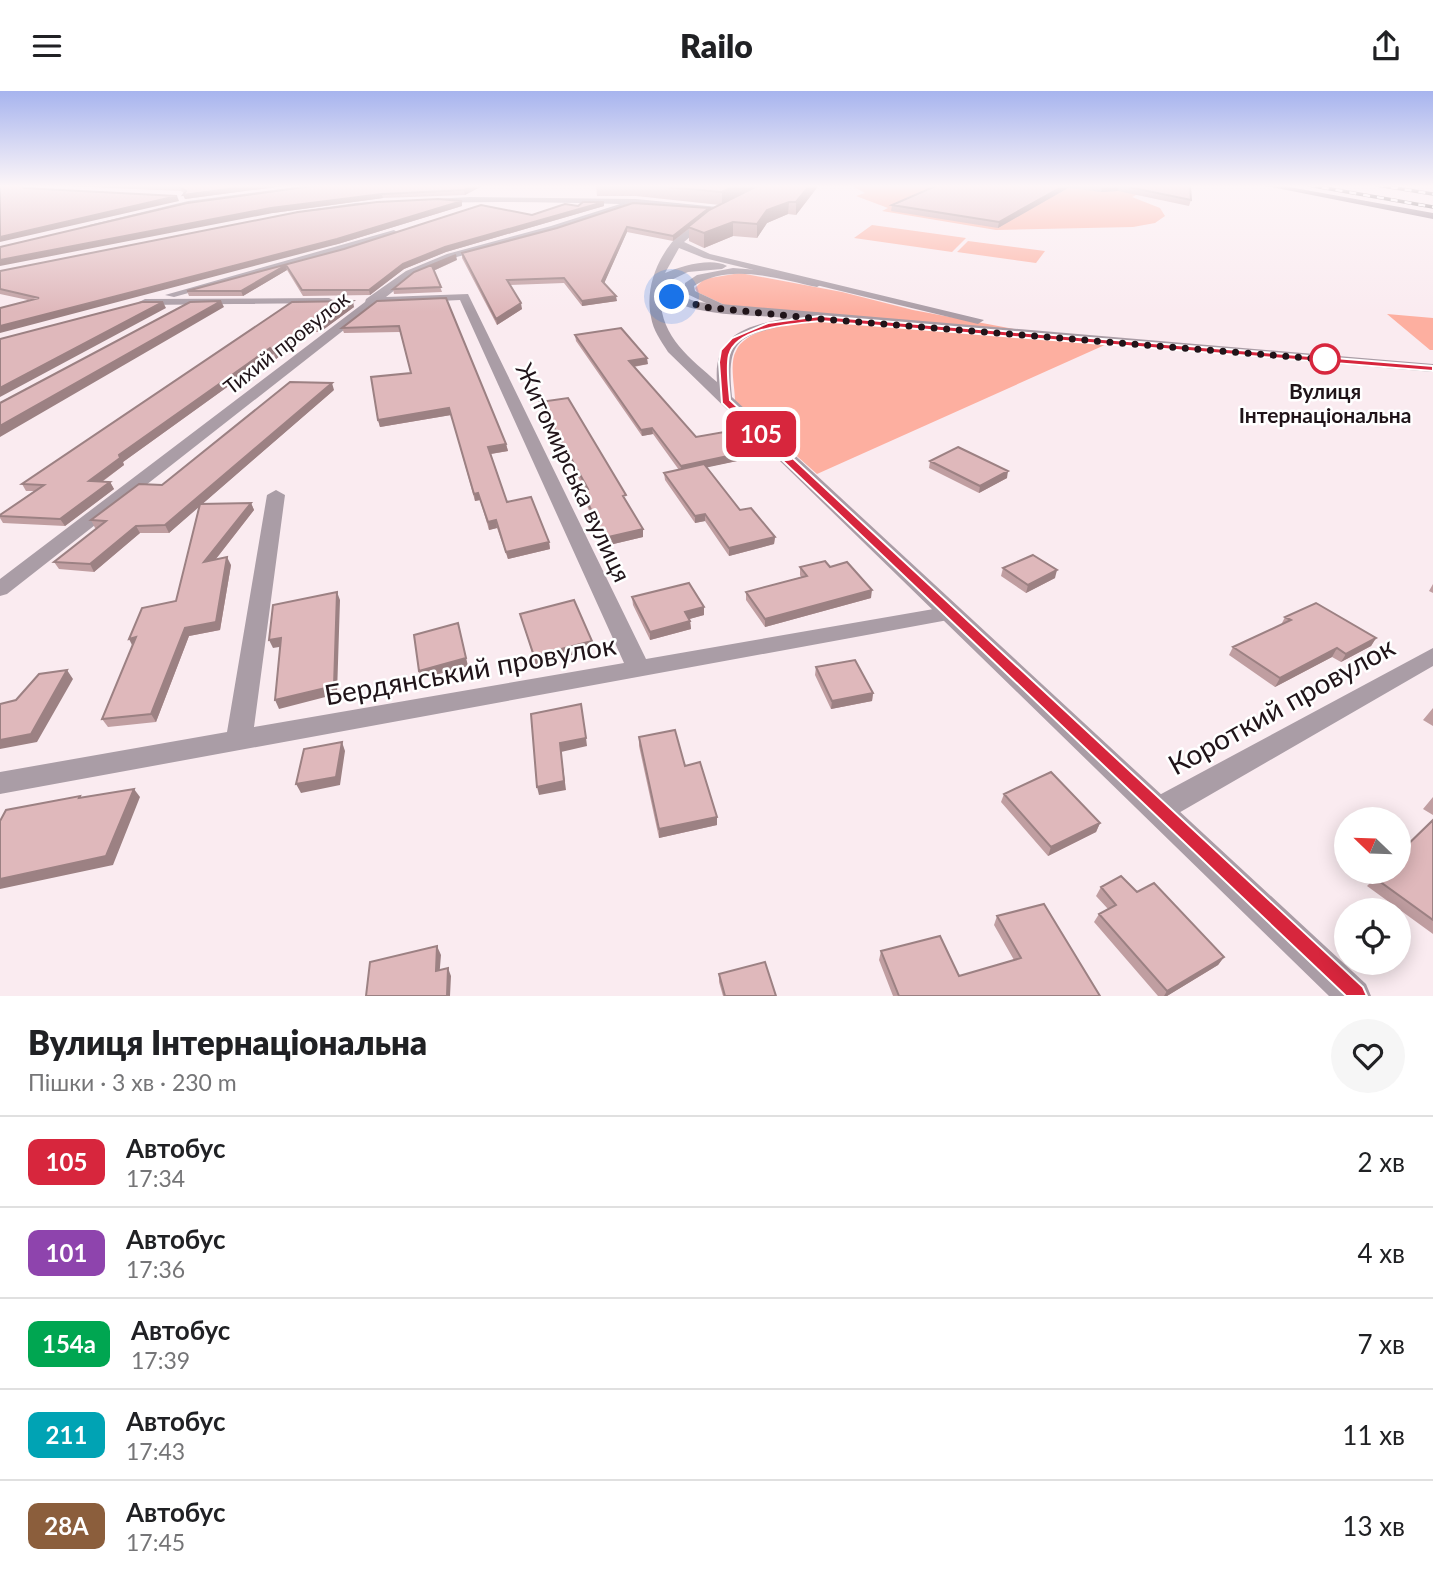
<!DOCTYPE html>
<html lang="uk">
<meta charset="utf-8">
<style>
:root{--surface:#fff;--page:#f6f6f6;--text:#202124;--muted:#757577;--line:#e0e0e0}
body{margin:0;font-family:Lato,sans-serif;background:var(--page);color:var(--text);height:100vh;display:flex;flex-direction:column;font-size:26px;white-space:nowrap}
*{box-sizing:border-box;margin:0}
p{font-size:23px;color:var(--muted)}
.icon{flex:none;width:38px;height:38px;fill:none;stroke:currentColor;stroke-width:2;stroke-linecap:round;stroke-linejoin:round}
.map{position:relative;height:905px;overflow:hidden}
.details{display:flex;flex-direction:column;background:var(--surface);flex:1}
.details>*{flex:none}
.badge{padding:0 14px;border-radius:10px;font-size:24px;line-height:46px}
.needle{width:46px;rotate:293deg}
.fabs{position:absolute;left:1334px;top:716px;display:grid;gap:14px}
.fabs a{display:grid;place-items:center;width:77px;height:77px;border-radius:50%;background:var(--surface);box-shadow:0 4px 18px #0003;font-size:35px}
.you{position:absolute;width:35px;height:35px;margin:-18px;border:5px solid #fff;border-radius:50%;background:#1a73e8;box-shadow:0 0 0 10px #1a73e833}
.map>.badge{position:absolute;translate:-50% -50%;box-shadow:0 0 0 4px #fff}
.round{display:grid;place-items:center;flex:none;width:74px;height:74px;border-radius:37px;background:var(--page)}
.head{display:flex;align-items:center;justify-content:space-between;height:119px;padding:0 28px}
h1{font-size:33px;font-weight:800;line-height:52px}
ul{padding:0;list-style:none}
li{display:flex;align-items:center;gap:21px;height:91px;padding:0 28px;border-top:2px solid var(--line)}
li div{flex:1}
li b{display:block;font-size:26px}
li em{font-style:normal}
li .badge{min-width:77px;font-weight:700;text-align:center}
header{display:flex;justify-content:space-between;align-items:center;height:91px;padding:0 28px;background:var(--surface);font-size:32px;font-weight:800}
.map>svg:first-child{display:block}
</style>
<header><svg class="icon" aria-label="menu" viewBox="0 0 24 24"><path d="M4 6h16M4 12h16M4 18h16"/></svg>Railo<svg class="icon" aria-label="share" viewBox="0 0 24 24"><path d="M12 15V3M7 8l5-5 5 5M5 13v7h14v-7"/></svg></header>
<div class="map">
<svg width="1433" height="905" viewBox="0 0 1433 905">
<rect width="100%" height="100%" fill="#faebf0"/>
<!-- green -->
<path fill="#fdafa0" d="M851,94H1097L1138,103L1132,106L1160,117L1165,125L1155,132L1133,136L996,139L882,120L888,117L856,105L865,102Z
M872,134L966,147L952,161L854,147Z
M968,150L1045,160L1036,172L957,161Z
M740,182L842,201L913,219L1020,239L729,216L697,201L695,197L704,188Z
M1387,223L1433,227V259H1430Z
M822,230L1107,253L817,383L735,310C735,296 729,272 736,260C747,235 799,232 822,230Z"/>
<g fill="none" stroke-linecap="round" stroke-linejoin="round">
<!-- minor -->
<path fill="#aa9da6" fill-rule="evenodd" d="M312,94H334L188,114L93,137L89,134L188,110Z
M470,106L636,108L728,117L724,119L634,113L557,139L453,167L414,184L386,206L468,203L646,568L951,515L959,517L962,522L959,527L0,703V681L227,641L267,404L276,399L285,404L254,636L624,572L460,209L377,213L7,503L0,505V488L365,211L366,208L406,180L447,163L551,135L620,113C513,110 405,108 299,123L295,121L356,112Z
M394,139L398,142L397,144L174,206L165,204Z
M733,177L769,180L822,193L817,196C779,188 729,171 694,195L695,200L729,216L731,218L725,221L685,202V192L697,184Z
M329,207L335,210L333,212L145,214L139,211L145,208Z
M1433,557V575L1170,727L1160,730L1150,727L1146,718L1150,709Z"/>
<!-- tertiary -->
<path fill="#aa9da6" fill-rule="evenodd" d="M709,122L712,127L684,151L710,163L984,229L978,233L704,167L679,157L665,182C681,175 712,166 727,175L722,178L688,181L663,193L675,203L697,211L1433,273V281L790,227L794,230L792,233C738,245 726,247 732,306L1366,893L1371,905H1329L668,261C661,250 653,239 651,226C642,185 672,138 709,122ZM661,203C694,227 748,223 787,227C747,235 713,243 717,291C690,267 658,244 661,203Z"/>
<!-- secondary -->
<path fill="#877582" fill-rule="evenodd" d="M1261,94H1278L1433,122V128Z"/>
<defs>
<path id="rail" d="M1308,94L1433,116
M1377,94L1433,103"/>
</defs>
<!-- rail casing -->
<use href="#rail" stroke="#45393e" stroke-width="3.5"/>
<!-- rail -->
<use href="#rail" stroke="#fff" stroke-width="2.5" stroke-dasharray="7" stroke-linecap="butt"/>
</g>
<!-- wall -->
<path fill="#c09ea1" d="M42,94H291L185,108L184,102L181,100Z
M484,94L465,104L383,107L273,122L187,112Z
M596,94H819L796,124L788,123L767,132L757,147L733,145L704,157L689,150V138L673,150L627,141L604,192L617,210L582,215L564,192L510,194L522,218L497,234L462,167V162L709,117L710,119L720,114L636,105H597Z
M938,94H1190L1191,109L1189,115L1118,100L1101,101L1068,97L998,137L891,120L892,114Z
M604,111V115L446,161L404,178L370,204L303,205L287,179L243,205H189L187,200L344,158L578,115Z
M462,115L338,153L28,209L0,203V180Z
M457,169L434,179L442,201L394,203L393,198Z
M377,210L506,353L508,360L491,363L507,411L549,451L550,458L508,468L497,437L489,439L480,409L475,410L451,324L380,336L378,329L411,282L400,241L344,242L342,237Z
M292,211L354,216L320,241H311L276,268L273,263L123,371L124,374L102,391H110L114,398L65,435L3,432L0,427V424L34,400H26L22,393Z
M575,244L648,273L634,276L696,346L742,369L706,376L740,419L775,446L774,453L729,465L705,430L695,432L665,389L664,382L679,379L653,343L642,345L576,250Z
M334,299L202,413L251,412L254,419L216,468L231,474L220,539L189,545L156,631L108,636L102,628L176,510L199,415L169,442H140L94,481L59,478L54,471L97,437H95L91,429L162,394Z
M540,311L627,411L643,438V446L605,455L583,406L582,399H585L541,318Z
M930,370L1007,387L979,402L929,377Z
M800,476H830L871,507L765,536L746,509V501L801,486L800,484Z
M1003,477L1055,487L1026,502L1001,485Z
M1433,493V502L1429,500Z
M632,506L704,524L689,528L690,530L691,538L650,549L633,514Z
M520,523L593,558L536,574Z
M1285,526L1376,547L1371,555L1341,571L1332,566L1275,596L1229,564L1233,556L1281,534Z
M816,576L873,602L872,610L831,618L815,584Z
M1433,617V635L1423,629Z
M639,646L685,675L717,734L659,747L639,655Z
M1004,703L1100,732L1096,741L1048,765L1001,711Z
M1433,706V724L1423,718Z
M1433,729V843L1367,795Z
M1101,796L1137,801L1224,866L1218,874L1167,905H1158L1094,831L1099,823L1108,818L1096,805Z
M997,825L1100,905H893L879,869L881,860L959,885L1014,869L994,834Z
M719,883L776,905H723L719,891Z"/>
<!-- shaded-wall -->
<path fill="#9c8183" d="M257,94H291L185,108L183,104Z
M475,94H484L465,104L464,99Z
M736,94H760L722,114V101Z
M810,94H819L796,124V111Z
M1065,94H1069L1068,97L998,137L999,131Z
M1119,94L1118,100L1101,101L1102,96Z
M382,103L383,107L273,122L0,175V169L271,117Z
M177,105L179,110L0,151V146Z
M462,110V115L338,153L0,242V235Z
M604,111V115L446,161L404,178L370,204L369,199L403,173L445,156Z
M789,111L788,123L767,132L757,147V133L767,119Z
M709,117L710,121L673,150V145Z
M733,131V145L704,157V142Z
M627,136V141L603,195L602,190Z
M456,164L457,169L433,180L432,175Z
M286,174L287,179L243,205L241,200Z
M616,205L617,210L582,215V210Z
M221,210L224,216L0,346V335Z
M353,210L354,216L320,241L318,236Z
M163,211L166,217L0,306V297Z
M521,212L522,218L497,234L496,228Z
M310,235L311,241L276,268L274,262Z
M270,257L273,263L123,371L124,374L93,397L89,390L119,364Z
M647,267L648,273L630,276L629,270Z
M332,292L334,299L169,442L165,434Z
M449,317L451,324L380,336L378,329Z
M652,337L653,343L642,345L641,339Z
M506,353L508,360L490,363L488,356Z
M742,362V369L681,382V375Z
M1008,380L1007,387L979,402L980,395Z
M110,391L114,398L65,435L60,428Z
M478,402L480,409L475,410L474,403Z
M251,412L254,419L208,478L204,471Z
M705,423V430L695,432V425Z
M496,429L497,437L489,439L488,431Z
M136,435L140,442L94,481L90,473Z
M643,438V446L605,455L604,447Z
M775,446L774,453L729,465V457Z
M549,451L550,458L508,468L506,461Z
M227,466L231,474L220,539L189,545L156,631L151,623L185,537Z
M1057,479L1055,487L1026,502L1028,494Z
M872,499L871,507L765,536V528Z
M337,501L340,509L337,603L279,618L275,609Z
M704,516V524L686,529L685,521Z
M690,530L691,538L650,549V541Z
M458,532L468,575L421,588L419,580Z
M136,546L133,556L129,548Z
M281,547L285,555L273,557L269,549Z
M1376,547L1371,555L1341,571L1346,563Z
M592,550L593,558L536,574L534,565Z
M1337,557L1332,566L1275,596L1280,587Z
M67,579L73,588L37,651L0,658V649Z
M873,602L872,610L831,618L832,610Z
M586,647L587,655L561,661L566,699L539,704L537,696L560,652Z
M342,651L345,660L340,694L301,702L296,693Z
M134,698L140,706L113,774L0,798V788Z
M717,726V734L659,747V738Z
M1100,732L1096,741L1048,765L1051,756Z
M437,855L441,864L439,888L436,880Z
M1224,866L1218,874L1167,905H1164L1167,900Z
M448,877L451,885L450,905H447Z"/>
<!-- building -->
<path fill="#dfb8bb" stroke="#9c8183" stroke-width="2" d="M0,94H22L24,97L177,105L0,146Z
M136,94H257L183,104L186,100L180,96Z
M320,94H475L464,99L382,103L271,117L0,169V156L187,112Z
M644,94H736L722,101Z
M759,94H810L796,111H789L767,119L757,133L733,131L704,142L688,136L709,119Z
M938,94H1065L999,131L892,114Z
M1088,94H1190L1191,109L1119,94L1102,96Z
M438,108L462,110L337,148L0,235V217L39,207L0,198V180L298,121L377,111Z
M583,111H604L445,156L403,173L369,199H302L286,174L241,200H187L344,158L481,114L532,124L565,113L578,115Z
M633,112L709,117L673,145L627,136L602,190L616,205L582,210L564,187L507,189L521,212L496,228L462,162L557,137Z
M456,164L432,175L441,196L393,198L414,181Z
M446,207L506,353L488,356L507,411L531,406L549,451L506,461L496,429L488,431L478,402L474,403L449,317L378,329L371,286L411,282L399,235L342,237L377,210Z
M221,210L0,335V312L190,211Z
M353,210L318,236L310,235L274,262L270,257L119,364L120,367L89,390L110,391L60,428L0,425V424L44,394L22,393L292,211Z
M142,211H163L0,297V248Z
M621,237L647,267L629,270L696,346L724,341L742,362L681,375L652,337L641,339L575,244Z
M290,291L332,292L165,434L136,435L90,473L54,471L106,430L91,429L139,393L162,394Z
M568,307L626,404L623,405L643,438L604,447L582,399L588,398L540,311Z
M958,356L1008,380L980,395L930,370Z
M704,373L740,419L751,417L775,446L729,457L705,423L695,425L664,382Z
M251,412L204,471L227,466L216,531L185,537L151,623L102,628L136,546L129,548L142,517L176,510L200,413Z
M1033,464L1057,479L1028,494L1003,477Z
M825,470L830,476L847,471L872,499L765,528L746,501L807,485L800,476Z
M689,492L704,516L685,521L690,530L650,541L632,506Z
M337,501L334,595L275,609L281,547L269,549L273,514Z
M574,509L592,550L534,565L520,523Z
M1316,512L1376,547L1346,563L1337,557L1280,587L1233,556L1291,529L1285,526Z
M458,532L466,567L419,580L414,544Z
M855,569L873,602L832,610L816,576Z
M67,579L31,643L0,649V613L16,609L39,583Z
M581,613L586,647L560,652L564,690L537,696L531,623Z
M675,639L685,675L700,671L717,726L659,738L639,646Z
M342,651L336,686L296,693L304,658Z
M1051,681L1100,732L1051,756L1004,703Z
M134,698L106,765L0,788V730L6,719L80,705L79,707Z
M1433,729V829L1375,787L1381,780H1398V763Z
M1121,785L1137,801L1154,792L1224,866L1167,900L1099,823L1116,814L1101,796Z
M1044,813L1100,905H899L881,860L940,845L959,885L1021,867L997,825Z
M437,855L436,880L448,877L447,905H366L370,871Z
M765,871L776,905H725L719,883Z"/>
<!-- sky -->
<linearGradient id="sky" x2="0" y2="1"><stop stop-color="#a7b4ee"/><stop offset="0.43" stop-color="#fdf6f8"/><stop offset="1" stop-color="#fdf6f8" stop-opacity="0"/></linearGradient>
<rect width="1433" height="221" fill="url(#sky)"/>
<!-- line -->
<path fill="#d7263d" stroke="#fff" stroke-width="2" d="M820,225L1433,275V280L820,230C796,233 737,235 729,264C726,278 729,295 730,309L1363,896L1367,905H1346L722,312L719,271L721,259L732,247L768,232Z"/>
<g fill="none" stroke-linecap="round" stroke-linejoin="round">
<!-- walk -->
<path stroke="#201419" stroke-width="7" stroke-dasharray="0 12.6" d="M672,206L704,216L820,228L1334,269L1325,268"/>
</g>
<!-- markers -->
<circle fill="#fff" stroke="#d7263d" stroke-width="3.5" cx="1325" cy="268" r="14"/>
<g text-anchor="middle" dominant-baseline="central" stroke-width="5" stroke-linejoin="round" paint-order="stroke">
<!-- far-street labels -->
<g font-size="21" fill="#201419" stroke="#fff">
<text transform="translate(286 251) rotate(-38)">Тихий провулок</text>
</g>
<!-- far-stop labels -->
<g font-size="21" font-weight="bold" fill="#201419" stroke="#fff">
<text x="1325" y="299">Вулиця<tspan x="1325" dy="24">Інтернаціональна</tspan></text>
</g>
<!-- street labels -->
<g font-size="24" fill="#201419" stroke="#fff">
<text transform="translate(574 381) rotate(65)">Житомирська вулиця</text>
</g>
<!-- near-street labels -->
<g font-size="28" fill="#201419" stroke="#fff">
<text transform="translate(470 578) rotate(-10)">Бердянський провулок</text>
<text transform="translate(1281 614) rotate(-29)">Короткий провулок</text>
</g>
</g>
</svg>
<div class="fabs">
<a><svg class="needle" viewBox="-14 -14 28 28"><path d="M0-13l5 13h-10z" fill="#e53935"/><path d="M0 13l5-13h-10z" fill="#757577"/></svg></a>
<a><svg class="icon" aria-label="locate" viewBox="0 0 24 24"><circle cx="12" cy="12" r="6"/><path d="M12 2v4M12 18v4M2 12h4M18 12h4"/></svg></a>
</div>
<div class="you" style="left:672px;top:206px"></div>
<b class="badge" style="left:761px;top:343px;background:#d7263d;color:#fff">105</b>
</div>
<section class="details">
<div class="head"><div><h1>Вулиця Інтернаціональна</h1><p>Пішки · 3 хв · 230 m</p></div><a class="round"><svg class="icon" aria-label="heart" viewBox="0 0 24 24"><path d="M12 20l-8-8c-3-5 5-10 8-4 3-6 11-1 8 4z"/></svg></a></div>
<ul>
<li><span class="badge" style="background:#d7263d;color:#fff">105</span><div><b>Автобус</b><p>17:34</p></div><em>2 хв</em></li>
<li><span class="badge" style="background:#8e44ad;color:#fff">101</span><div><b>Автобус</b><p>17:36</p></div><em>4 хв</em></li>
<li><span class="badge" style="background:#00a651;color:#fff">154а</span><div><b>Автобус</b><p>17:39</p></div><em>7 хв</em></li>
<li><span class="badge" style="background:#00a3b4;color:#fff">211</span><div><b>Автобус</b><p>17:43</p></div><em>11 хв</em></li>
<li><span class="badge" style="background:#8b5e3c;color:#fff">28А</span><div><b>Автобус</b><p>17:45</p></div><em>13 хв</em></li>
</ul>
</section>
